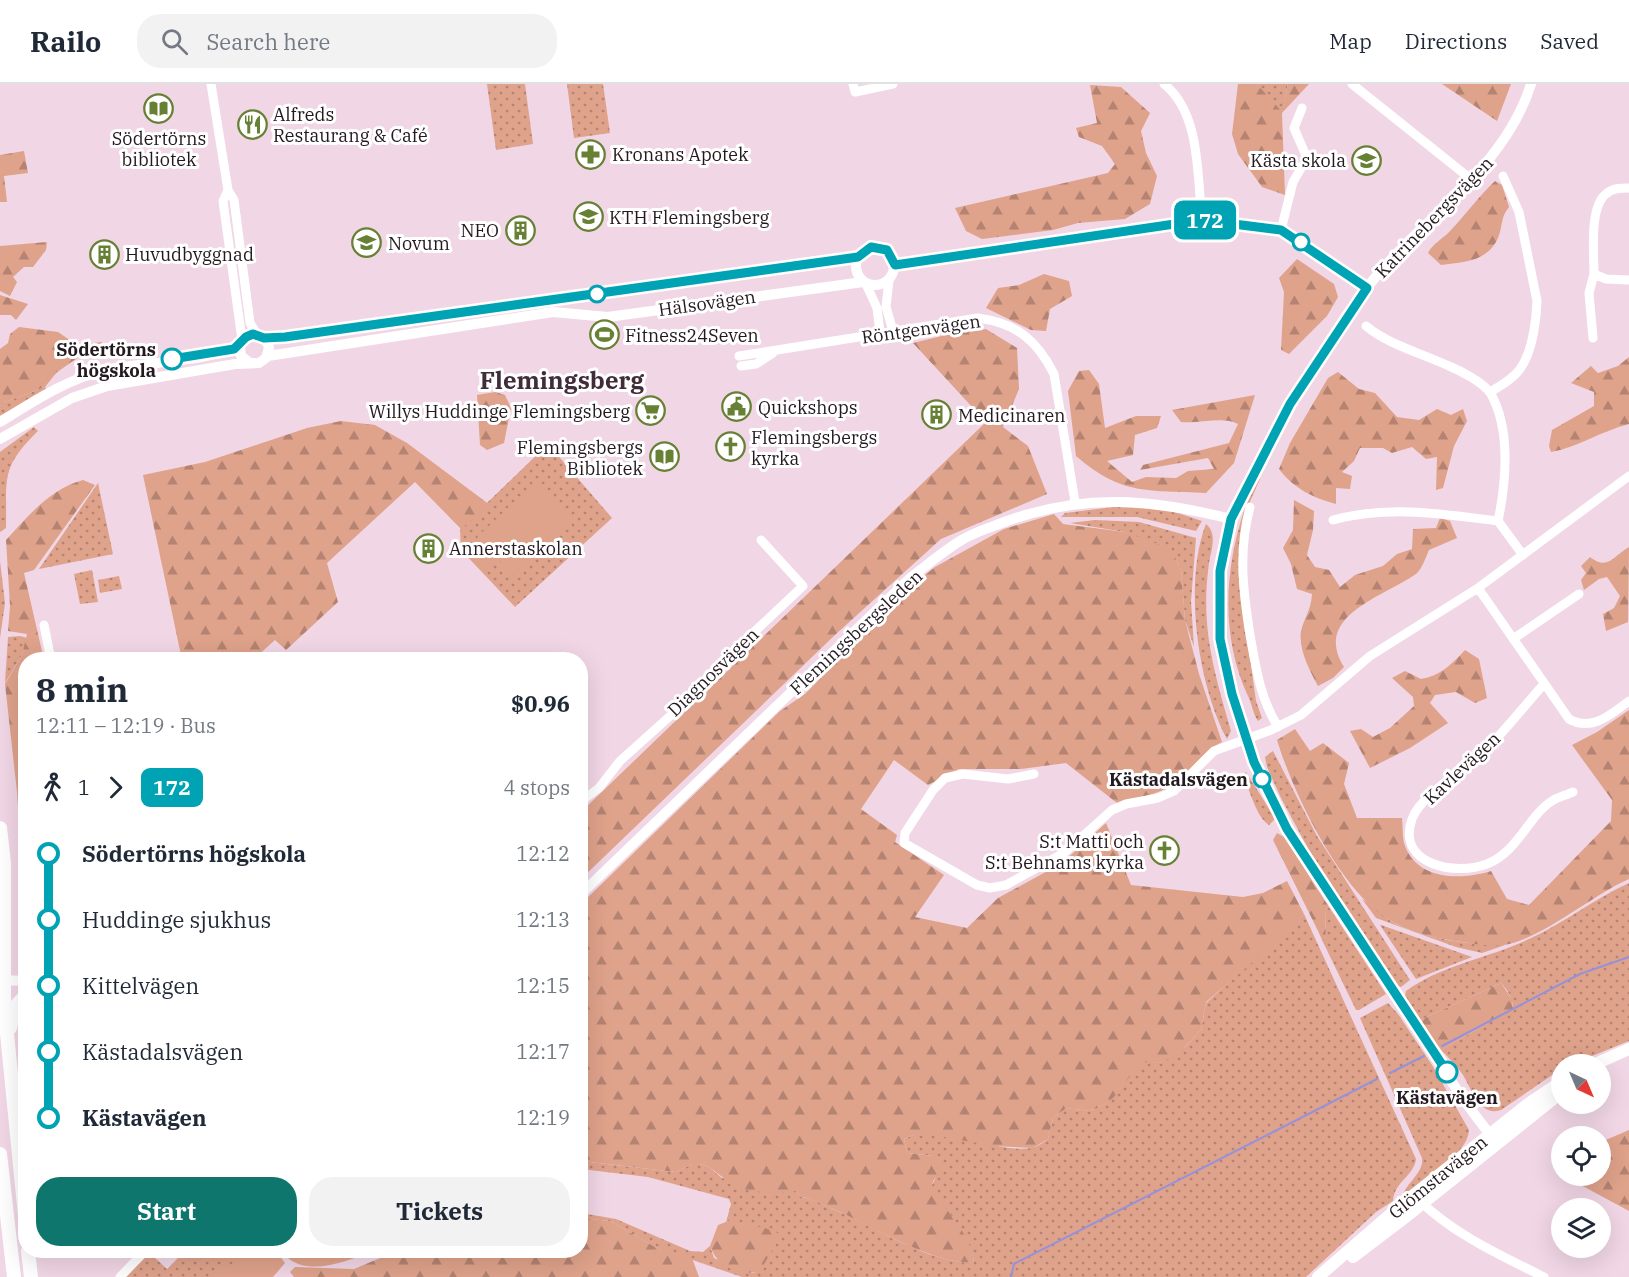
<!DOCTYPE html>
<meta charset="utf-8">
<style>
:root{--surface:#fff;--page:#f2f2f3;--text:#1f2937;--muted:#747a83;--line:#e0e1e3;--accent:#0f766e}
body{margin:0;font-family:"IBM Plex Serif",serif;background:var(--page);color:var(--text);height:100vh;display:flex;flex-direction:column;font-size:22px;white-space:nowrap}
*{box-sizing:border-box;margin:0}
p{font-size:20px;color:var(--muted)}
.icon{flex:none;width:33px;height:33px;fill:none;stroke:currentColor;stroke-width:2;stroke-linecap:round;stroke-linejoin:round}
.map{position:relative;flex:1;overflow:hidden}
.details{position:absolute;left:18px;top:568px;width:570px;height:606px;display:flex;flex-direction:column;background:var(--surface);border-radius:24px;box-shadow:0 6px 24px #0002}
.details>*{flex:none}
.badge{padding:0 12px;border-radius:9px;font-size:21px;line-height:39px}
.needle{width:39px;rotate:136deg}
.controls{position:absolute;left:1551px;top:970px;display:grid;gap:12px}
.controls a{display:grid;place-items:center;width:60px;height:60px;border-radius:50%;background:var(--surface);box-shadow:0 6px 24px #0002;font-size:30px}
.map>.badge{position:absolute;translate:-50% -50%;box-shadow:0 0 0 3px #fff}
.legs{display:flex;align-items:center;gap:9px;height:66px;padding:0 18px;font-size:20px}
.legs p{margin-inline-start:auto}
.headline{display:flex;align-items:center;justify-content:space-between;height:102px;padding:0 18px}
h1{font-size:33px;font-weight:800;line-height:45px}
.cta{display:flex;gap:12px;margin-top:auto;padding:12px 18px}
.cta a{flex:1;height:69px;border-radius:24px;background:var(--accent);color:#fff;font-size:24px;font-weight:800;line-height:69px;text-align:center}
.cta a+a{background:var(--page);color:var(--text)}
ul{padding:0 18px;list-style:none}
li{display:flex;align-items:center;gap:21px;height:66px;font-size:22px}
li i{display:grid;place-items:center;width:9px;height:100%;margin:0 8px;background:currentColor}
li i::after{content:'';width:15px;height:15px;margin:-8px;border:4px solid;border-radius:50%;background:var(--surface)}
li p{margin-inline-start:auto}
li:first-child i{background:linear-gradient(#0000 50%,currentColor 0)}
li:last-child i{background:linear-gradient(currentColor 50%,#0000 0)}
header{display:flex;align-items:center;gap:36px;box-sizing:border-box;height:84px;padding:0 30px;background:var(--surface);border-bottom:2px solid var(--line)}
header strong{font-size:28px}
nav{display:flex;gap:33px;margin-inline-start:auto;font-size:21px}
.search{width:420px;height:54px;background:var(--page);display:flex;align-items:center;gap:15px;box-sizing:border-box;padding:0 21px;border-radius:24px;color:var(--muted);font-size:22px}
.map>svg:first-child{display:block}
</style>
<header>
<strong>Railo</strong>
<div class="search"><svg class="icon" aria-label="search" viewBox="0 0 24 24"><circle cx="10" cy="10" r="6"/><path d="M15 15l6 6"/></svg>Search here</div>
<nav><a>Map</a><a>Directions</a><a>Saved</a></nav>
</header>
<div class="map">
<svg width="1629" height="1193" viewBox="0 0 1629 1193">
<defs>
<pattern id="grass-dots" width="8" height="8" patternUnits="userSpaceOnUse" patternTransform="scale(1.5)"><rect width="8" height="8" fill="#dfa28b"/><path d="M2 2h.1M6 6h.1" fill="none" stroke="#b48371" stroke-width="1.8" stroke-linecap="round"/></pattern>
<pattern id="forest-firs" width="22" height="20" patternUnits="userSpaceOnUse" patternTransform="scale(1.5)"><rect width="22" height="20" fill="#dfa28b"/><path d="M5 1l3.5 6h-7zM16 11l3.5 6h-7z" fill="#b48371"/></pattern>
</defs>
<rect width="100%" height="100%" fill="#f1d6e5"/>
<!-- grass -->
<path fill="url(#grass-dots)" d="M487,0H525L533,60L496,66Z
M567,0H603L610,49L574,54Z
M1257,0H1288L1282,29Z
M45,303L47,306L0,332V313L5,318Z
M34,343L38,347C0,384 7,394 6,444L0,448V368Z
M548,360L612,434L515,523L461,466L460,445Z
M1257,394L1260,395L1249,420L1240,502L1256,617L1262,634L1258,637C1253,630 1252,620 1248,612C1216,543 1226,462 1257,394Z
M98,399L113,470L39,485Z
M1144,424L1169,426L1202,437L1196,447L1137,433H1061L1065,429L1113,423Z
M1095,436L1139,438L1196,454L1191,517L1194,563L1185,536L1181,485L1175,473L1125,448L1070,439Z
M1206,440C1218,450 1211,466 1209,479C1200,543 1214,587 1231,647L1227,655C1198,602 1183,498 1206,440Z
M0,477L5,519L0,554Z
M92,486L98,518L80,520L74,490Z
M119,492L122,505L100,509L98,496Z
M20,552L27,554L22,571L5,599L8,553Z
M1273,667L1317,752L1410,896L1401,903L1398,902L1310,768L1281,714L1267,683L1265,673Z
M1246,688L1273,731L1274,736L1269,741C1256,733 1249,704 1243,690Z
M1629,799V957L1570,981H1562L1561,985L1501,1026C1480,1033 1472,1006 1463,991C1457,982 1449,974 1441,966L1513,925C1514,916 1507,905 1501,899L1420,936L1405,912L1406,907C1441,881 1489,874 1529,855C1564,839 1594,815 1629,799Z
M1362,815C1374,822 1383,833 1396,840C1429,856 1468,860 1505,861L1482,869L1456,863L1376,834Z
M1329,823L1386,910L1359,926H1356L1322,856L1326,854L1325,825Z
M1304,830L1416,1075C1414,1092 1394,1098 1393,1117L1376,1128L1306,1193H742L655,1163L610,1137L581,1134V1129L616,1135L690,1167L703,1168L710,1162L714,1174L752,1189L756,1188L731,1136L726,1138L731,1120L729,1115L648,1093L581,1085L580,1077L676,1088L692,1080H700L709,1083L722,1094L796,1107L801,1113C812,1114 824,1121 835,1126C879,1144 925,1178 974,1179C974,1158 943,1123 930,1105L936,1093L933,1072L907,1069L904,1055C934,1038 997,1070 1032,1064C1037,1063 1044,1058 1048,1055L1053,1034L1065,1025C1074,1024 1082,1027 1090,1026C1117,1022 1125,991 1144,977L1160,979L1185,963L1201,946L1206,919Z
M1380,841H1381L1472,873L1416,895Z
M1388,919L1398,930L1432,981L1469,1046C1468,1071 1421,1098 1402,1114C1405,1099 1424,1090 1422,1074L1360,934Z
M174,1167H276L285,1179L273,1193H125L147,1172H153L167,1185L179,1173Z"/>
<!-- forest -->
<path fill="url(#forest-firs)" d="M1238,0H1257L1282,28L1288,0H1309L1282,29L1285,111L1262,103L1238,70L1232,50Z
M1442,0H1511L1497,37Z
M1090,1L1121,3L1150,29L1141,47L1146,69L1157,92L1150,120L1125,135L1078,139L1053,146L982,155L966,147L955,124L1108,89L1115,80L1102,62L1079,53L1076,44L1097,39Z
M24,67L28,89L4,92L7,118H0V71Z
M1495,97L1502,101L1509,123C1500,134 1503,142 1498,154C1487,178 1464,178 1441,181L1428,169C1433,159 1443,155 1451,146C1466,130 1479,112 1495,97Z
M47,158L46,166L33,183H24L13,193L17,198L10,212L0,207V162Z
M1297,175L1334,200L1338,213L1327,232L1289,270L1281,266L1284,208L1279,194Z
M1044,190L1069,197L1072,212L1050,225L1046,247L1031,246L986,224L998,204L1019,201Z
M0,211L28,220L16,236L11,231H0Z
M19,243L58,248L77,261L102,258L100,268L79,273L70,279L56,289L45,303L5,318L0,313V265L8,259L10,250Z
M986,245L1017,264L1019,305L1003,343L1028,362L1047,410L941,455L836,550L581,795V728L986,338L913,259L958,248Z
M1629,273V340C1601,347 1579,363 1551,368L1549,362L1552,346L1594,322V308L1571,299L1591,282L1598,289L1618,282Z
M1089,286L1099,300L1105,344L1136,332H1161L1157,344L1135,351L1133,371L1107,377L1132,398L1146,393L1176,394L1188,387L1214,385L1208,374L1140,386L1143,381L1229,359L1238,340C1223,332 1199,340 1181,338L1172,326L1255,311L1234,379L1206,409C1149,406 1122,412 1076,372L1068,307L1079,287Z
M1338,288L1359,305L1375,309L1397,333L1419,336L1437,325L1451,331L1463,325L1467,337L1454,362L1443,404L1436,406L1437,373L1426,375L1412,363L1392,369L1383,364H1360L1354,377L1342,388L1352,392L1350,405L1336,404V420C1313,414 1293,404 1279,385L1290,359L1328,294Z
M495,308L505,311L511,324L504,359L487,366L480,361L477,311Z
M341,337L375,341L407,359L490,421L461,445L415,398L327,479L338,518L286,566L275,556L253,576H182L143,391L205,378L307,344Z
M83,396L95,401L34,486L24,489L44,576H26L25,830L17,708L5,600L22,571L27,550L8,547L10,522L6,456C28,432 50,405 83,396Z
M1294,416L1314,427L1313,446L1307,471L1315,483L1329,486L1340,503L1355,491L1383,482L1397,470L1412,465L1413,445L1436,444L1440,434L1450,437L1457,454L1429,466C1426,473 1422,485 1416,490C1383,513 1312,532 1344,583L1333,594L1318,602C1310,587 1298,565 1301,547C1304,534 1311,527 1312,510L1297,505L1291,480L1283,464L1293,446Z
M1054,430L1063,440L1125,448L1158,460L1175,473L1181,485L1185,536L1199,590L1222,658C1203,667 1195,683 1179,696C1162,711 1138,713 1117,719L1066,679L1021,685H959L928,701L894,676L861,725L897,751L895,758L944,791L915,833L967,844L998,814L1062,779L1106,739L1131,801L1243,813L1263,809L1287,797L1304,830L1280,855L1206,918L1201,946L1177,971L1160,979L1144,978C1125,991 1117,1023 1090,1026C1082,1027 1074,1024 1065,1025L1053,1034L1048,1055L1033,1064L994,1062L927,1050L910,1052L904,1055L907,1069L933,1072L941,1080V1087L933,1097L931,1105C945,1125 973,1153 974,1179C929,1179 873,1142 831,1124C821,1120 811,1114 801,1113L796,1107L767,1109L737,1104L709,1083L700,1080H692L676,1088L581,1077L580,821L780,627L805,610L906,506L935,483L1004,445Z
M1629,463L1628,538L1606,547L1603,530L1614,524L1620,512L1607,493L1599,495L1584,506L1581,496L1586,489L1581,482L1590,473C1608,487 1613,472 1629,463Z
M1465,566L1479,575L1487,614L1475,619L1456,608L1435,611L1430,619L1448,639L1410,664L1370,684L1350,647L1361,645L1373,653L1390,644L1414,622L1413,613L1392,594L1405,587L1421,595C1440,592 1452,580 1465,566Z
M1629,626V795C1592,811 1542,855 1504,861C1491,863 1476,860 1463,858C1437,855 1406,848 1385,833C1339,803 1293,709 1277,656L1295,645L1310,667L1323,659L1349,679L1344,700L1357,734H1402C1403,743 1402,754 1405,762C1418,797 1462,796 1491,787L1507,815L1529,821L1611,737L1612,716L1572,661L1597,648Z
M1277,749L1284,753L1329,823L1325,825L1326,854L1322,856L1319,849L1273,756Z
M1501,899L1512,915L1513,925L1441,966L1420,936Z
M1629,1046V1127L1564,1092H1600L1601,1058Z
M581,1134L610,1137L655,1163L692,1174L699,1193H294L290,1188L295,1183L354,1185L397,1167H580Z
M731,1136L772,1146L781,1151L760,1187C740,1193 717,1183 710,1162L718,1141Z"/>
<!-- garden -->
<path fill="#dfa28b" d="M538,395L574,434L513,491L477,453Z
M476,454L497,476L484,488L463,467Z
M246,1167H271L283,1180L269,1193H211L226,1179L229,1182Z
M288,1167H372C349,1177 308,1193 287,1173Z"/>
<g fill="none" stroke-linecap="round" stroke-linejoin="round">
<!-- stream -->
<path stroke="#9691da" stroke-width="2" d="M1442,962L1580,890L1629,873
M1390,989L1424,972
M1011,1193L1014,1180L1377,995"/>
<!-- minor -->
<path stroke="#fff" stroke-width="9" d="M211,0L228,106L234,116L250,239L257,250
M853,0L855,8L893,0
M1164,0C1201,29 1197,93 1202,136
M1352,0L1472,96
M1629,104C1621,104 1612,104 1606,110C1589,123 1594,170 1594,190L1606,195L1629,196
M228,106L223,117L242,256
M1281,146L1293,98L1307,74L1294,44L1302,24
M889,196L886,223L893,247
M866,200L877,224L880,249
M1366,242C1389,261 1421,269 1449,282C1461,287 1483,298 1491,310C1511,346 1506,399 1498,437L1523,471
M1593,254L1589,209L1594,190
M739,272L978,234C1016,239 1037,256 1054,290L1075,418
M741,282L756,280L773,269
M1490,308C1500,302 1513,295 1520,285C1532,268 1536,238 1537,217L1519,128L1503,92
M1250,423C1238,467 1243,507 1250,551C1256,584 1260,614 1278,643
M1333,436C1389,421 1442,430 1498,437
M1478,504L1569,635C1592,648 1610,631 1629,617
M44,541L51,576
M1513,555L1579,510
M1543,601C1522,625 1502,650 1479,673C1460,690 1421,711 1412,735C1396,781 1456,792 1487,780C1518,768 1529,731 1552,717C1558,713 1567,711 1573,708
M1034,690L1008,695L963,690L945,694L933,706L905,749L904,759L977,801L990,804L1006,801L1064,769L1112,726L1126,720L1158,714L1174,707L1214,667L1271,646L1301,631L1370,572L1478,504L1629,392
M580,718L599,704L620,677L689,615L718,582L803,502L761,456
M1419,1116C1453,1150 1502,1172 1544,1193
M120,1193L145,1167"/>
<!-- tertiary -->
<path stroke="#fff" stroke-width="10" d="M856 182a19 19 0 1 1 38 0a19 19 0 1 1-38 0Z
M895,181L1202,136L1281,146L1367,204
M264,254L285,253L858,173
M268,272L553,228L608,233L863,198
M0,338C34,317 67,295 106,286C141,278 214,278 240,260
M0,355L72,314L107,302L235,280L259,279L266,274L269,264C266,252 257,247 246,253L240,263L241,272L250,279
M580,811L909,495C926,482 942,468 960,457C974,448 992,443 1007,437C1085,409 1151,415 1231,435
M0,896L26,897
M1494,1055C1456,1010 1426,956 1393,907C1310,783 1205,646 1219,488C1223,446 1244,410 1263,373C1293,315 1326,257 1366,205C1419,135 1504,87 1531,0"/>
<!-- secondary -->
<path stroke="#fff" stroke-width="12" d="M1593,981L1629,965
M1353,1173L1403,1135L1562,1008
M1318,1193L1401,1121L1528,1020L1562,997"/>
<!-- primary -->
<path stroke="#fff" stroke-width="14" d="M0,744L4,779V919L26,1142
M10,944L15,923L26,911
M0,1070L14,1193
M28,1167L31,1193"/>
</g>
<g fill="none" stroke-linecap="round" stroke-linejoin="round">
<defs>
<path id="line-1" d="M172,275L234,265L246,253L253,250L264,254L285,253L858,173L871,163L887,166L895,181L1202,136L1281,146L1367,204L1290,320L1231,435L1220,487V555L1232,610L1254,678L1287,745L1447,988"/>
</defs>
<!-- line-1 casing -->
<use href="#line-1" stroke="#fff" stroke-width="14"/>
<!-- line-1 -->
<use href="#line-1" stroke="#00a3b4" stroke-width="9"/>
</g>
<!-- icons -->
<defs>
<symbol id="library-ring" viewBox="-11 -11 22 22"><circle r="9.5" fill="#fff" stroke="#668034" stroke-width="1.5"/><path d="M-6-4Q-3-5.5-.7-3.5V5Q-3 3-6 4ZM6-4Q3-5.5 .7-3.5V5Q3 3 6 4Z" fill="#668034"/></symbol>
<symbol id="restaurant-ring" viewBox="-11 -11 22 22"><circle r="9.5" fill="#fff" stroke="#668034" stroke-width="1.5"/><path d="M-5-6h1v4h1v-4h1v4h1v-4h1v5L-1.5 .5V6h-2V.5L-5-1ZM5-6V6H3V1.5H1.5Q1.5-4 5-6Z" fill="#668034"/></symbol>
<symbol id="pharmacy-ring" viewBox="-11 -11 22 22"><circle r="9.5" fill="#fff" stroke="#668034" stroke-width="1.5"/><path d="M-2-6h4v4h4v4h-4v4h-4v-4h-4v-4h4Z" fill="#668034"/></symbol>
<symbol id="school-ring" viewBox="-11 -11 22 22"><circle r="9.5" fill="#fff" stroke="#668034" stroke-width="1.5"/><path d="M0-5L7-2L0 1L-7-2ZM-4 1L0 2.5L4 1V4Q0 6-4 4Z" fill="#668034"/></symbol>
<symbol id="university-ring" viewBox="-11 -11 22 22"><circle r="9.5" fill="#fff" stroke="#668034" stroke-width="1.5"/><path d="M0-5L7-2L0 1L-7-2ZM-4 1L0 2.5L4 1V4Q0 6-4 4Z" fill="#668034"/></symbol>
<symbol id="building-ring" viewBox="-11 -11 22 22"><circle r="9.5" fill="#fff" stroke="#668034" stroke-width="1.5"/><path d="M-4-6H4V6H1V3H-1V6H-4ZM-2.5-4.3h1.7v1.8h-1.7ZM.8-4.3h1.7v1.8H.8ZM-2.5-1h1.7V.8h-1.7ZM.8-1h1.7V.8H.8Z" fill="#668034"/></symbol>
<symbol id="stadium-ring" viewBox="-11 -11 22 22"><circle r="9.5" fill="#fff" stroke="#668034" stroke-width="1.5"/><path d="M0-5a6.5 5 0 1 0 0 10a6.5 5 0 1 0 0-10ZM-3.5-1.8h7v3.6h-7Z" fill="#668034"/></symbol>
<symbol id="civic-ring" viewBox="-11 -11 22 22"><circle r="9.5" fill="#fff" stroke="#668034" stroke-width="1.5"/><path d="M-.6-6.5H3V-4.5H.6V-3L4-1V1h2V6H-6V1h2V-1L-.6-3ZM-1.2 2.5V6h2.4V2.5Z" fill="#668034"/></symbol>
<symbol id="supermarket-ring" viewBox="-11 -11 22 22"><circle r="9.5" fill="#fff" stroke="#668034" stroke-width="1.5"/><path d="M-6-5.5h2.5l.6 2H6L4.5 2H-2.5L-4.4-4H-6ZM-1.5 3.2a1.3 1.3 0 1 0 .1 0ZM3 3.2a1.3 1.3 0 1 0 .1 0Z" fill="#668034"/></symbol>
<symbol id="church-ring" viewBox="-11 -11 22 22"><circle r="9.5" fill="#fff" stroke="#668034" stroke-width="1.5"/><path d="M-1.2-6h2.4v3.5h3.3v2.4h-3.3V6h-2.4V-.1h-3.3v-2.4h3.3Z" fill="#668034"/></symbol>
</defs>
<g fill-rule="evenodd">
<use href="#library-ring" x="142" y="8" width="33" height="33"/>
<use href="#restaurant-ring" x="236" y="24" width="33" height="33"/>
<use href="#pharmacy-ring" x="574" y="54" width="33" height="33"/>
<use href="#school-ring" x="1350" y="60" width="33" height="33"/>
<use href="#university-ring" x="572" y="116" width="33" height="33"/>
<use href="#building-ring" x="504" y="130" width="33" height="33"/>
<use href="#university-ring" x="350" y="142" width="33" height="33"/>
<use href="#building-ring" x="88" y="154" width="33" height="33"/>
<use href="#stadium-ring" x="588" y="234" width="33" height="33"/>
<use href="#civic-ring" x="720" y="306" width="33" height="33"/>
<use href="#supermarket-ring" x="634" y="310" width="33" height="33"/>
<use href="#building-ring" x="920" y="314" width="33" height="33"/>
<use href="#church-ring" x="714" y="346" width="33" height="33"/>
<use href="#library-ring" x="648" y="356" width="33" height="33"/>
<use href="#building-ring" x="412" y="448" width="33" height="33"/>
<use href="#church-ring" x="1148" y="750" width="33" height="33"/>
</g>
<!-- markers -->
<g fill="#fff" stroke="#00a3b4" stroke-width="3">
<circle cx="1301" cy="158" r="8"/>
<circle cx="597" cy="210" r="8"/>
<circle cx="172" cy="275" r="10"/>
<circle cx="1262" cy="695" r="8"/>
<circle cx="1447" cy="988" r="10"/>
</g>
<g text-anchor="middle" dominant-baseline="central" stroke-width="6" stroke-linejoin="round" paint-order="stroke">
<!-- poi labels -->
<g font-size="18" fill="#23191f" stroke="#fff" text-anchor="start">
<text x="273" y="30">Alfreds<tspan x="273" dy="21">Restaurang &amp; Café</tspan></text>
<text x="159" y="54" text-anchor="middle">Södertörns<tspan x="159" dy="21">bibliotek</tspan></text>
<text x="612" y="70">Kronans Apotek</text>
<text x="1346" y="76" text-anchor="end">Kästa skola</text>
<text x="609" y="133">KTH Flemingsberg</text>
<text x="499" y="146" text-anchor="end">NEO</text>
<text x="388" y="159">Novum</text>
<text x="125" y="170">Huvudbyggnad</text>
<text x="625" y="251">Fitness24Seven</text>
<text x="758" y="323">Quickshops</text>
<text x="630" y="327" text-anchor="end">Willys Huddinge Flemingsberg</text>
<text x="958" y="331">Medicinaren</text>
<text x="751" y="353">Flemingsbergs<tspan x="751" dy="21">kyrka</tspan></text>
<text x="643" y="363" text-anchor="end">Flemingsbergs<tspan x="643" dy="21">Bibliotek</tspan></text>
<text x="449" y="464">Annerstaskolan</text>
<text x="1144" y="757" text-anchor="end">S:t Matti och<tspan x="1144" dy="21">S:t Behnams kyrka</tspan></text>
</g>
<!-- street labels -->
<g font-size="18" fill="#23191f" stroke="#fff">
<text transform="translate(1434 133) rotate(-46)">Katrinebergsvägen</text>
<text transform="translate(707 219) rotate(-8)">Hälsovägen</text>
<text transform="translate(921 245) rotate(-8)">Röntgenvägen</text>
<text transform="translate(856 548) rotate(-43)">Flemingsbergsleden</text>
<text transform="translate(713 588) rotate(-44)">Diagnosvägen</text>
<text transform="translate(1462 684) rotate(-43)">Kavlevägen</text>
<text transform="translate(1438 1093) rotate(-39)">Glömstavägen</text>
</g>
<!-- stop labels -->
<g font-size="18" font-weight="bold" fill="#23191f" stroke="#fff" text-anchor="end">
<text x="156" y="265">Södertörns<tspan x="156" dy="21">högskola</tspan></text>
<text x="1248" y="695">Kästadalsvägen</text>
<text x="1447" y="1013" text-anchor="middle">Kästavägen</text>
</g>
<!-- district labels -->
<g font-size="24" font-weight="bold" fill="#412d39" stroke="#fff">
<text x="562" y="296">Flemingsberg</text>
</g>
</g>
</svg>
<div class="controls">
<a><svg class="needle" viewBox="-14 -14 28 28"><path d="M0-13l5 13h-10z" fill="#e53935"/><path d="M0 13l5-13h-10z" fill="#747a83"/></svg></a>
<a><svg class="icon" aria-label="locate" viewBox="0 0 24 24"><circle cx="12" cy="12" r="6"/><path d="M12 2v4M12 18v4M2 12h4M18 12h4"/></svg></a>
<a><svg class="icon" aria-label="layers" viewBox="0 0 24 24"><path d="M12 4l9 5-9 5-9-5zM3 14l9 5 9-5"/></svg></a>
</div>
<b class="badge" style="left:1205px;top:136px;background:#00a3b4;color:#fff">172</b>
<section class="details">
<div class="headline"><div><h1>8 min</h1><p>12:11 – 12:19 · Bus</p></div><b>$0.96</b></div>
<div class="legs"><svg class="icon" aria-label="walk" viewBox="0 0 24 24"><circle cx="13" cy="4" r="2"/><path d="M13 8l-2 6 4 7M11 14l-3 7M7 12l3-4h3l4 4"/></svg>1<svg class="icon" aria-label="forward" viewBox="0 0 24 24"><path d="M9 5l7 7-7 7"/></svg><b class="badge" style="background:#00a3b4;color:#fff">172</b><p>4 stops</p></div>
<ul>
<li><i style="color:#00a3b4"></i><b>Södertörns högskola</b><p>12:12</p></li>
<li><i style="color:#00a3b4"></i><span>Huddinge sjukhus</span><p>12:13</p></li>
<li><i style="color:#00a3b4"></i><span>Kittelvägen</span><p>12:15</p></li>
<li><i style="color:#00a3b4"></i><span>Kästadalsvägen</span><p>12:17</p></li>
<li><i style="color:#00a3b4"></i><b>Kästavägen</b><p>12:19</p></li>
</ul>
<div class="cta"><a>Start</a><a>Tickets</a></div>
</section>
</div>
